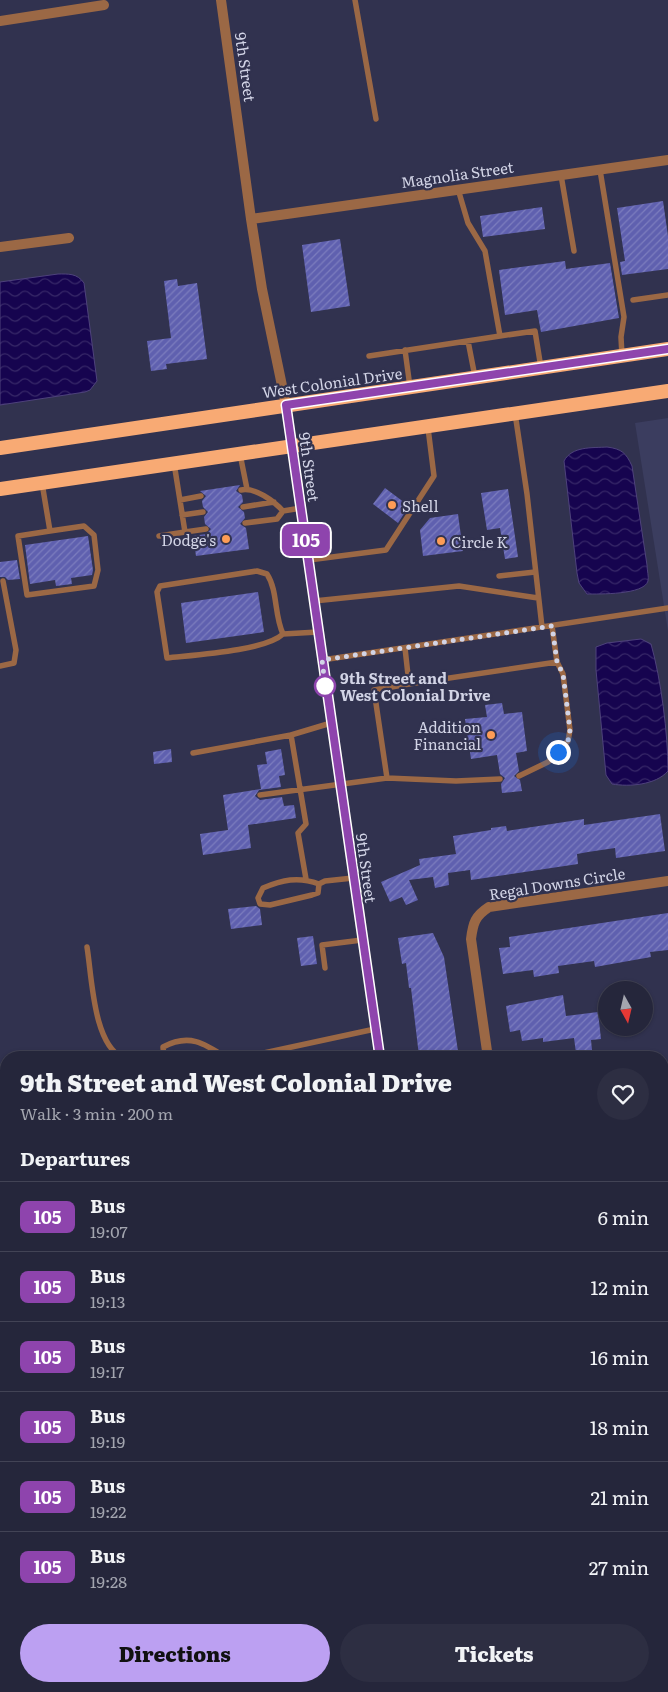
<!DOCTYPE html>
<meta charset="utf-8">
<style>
:root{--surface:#25263b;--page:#2d2e42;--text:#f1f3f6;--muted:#a3a5af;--line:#424355;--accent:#bca0f2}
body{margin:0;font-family:Literata,serif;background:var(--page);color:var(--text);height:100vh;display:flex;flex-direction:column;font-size:19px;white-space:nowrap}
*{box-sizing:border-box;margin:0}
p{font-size:16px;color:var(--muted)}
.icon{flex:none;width:28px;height:28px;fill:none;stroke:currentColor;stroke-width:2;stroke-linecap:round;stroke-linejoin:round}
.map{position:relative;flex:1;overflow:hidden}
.sheet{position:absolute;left:0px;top:1051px;width:669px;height:641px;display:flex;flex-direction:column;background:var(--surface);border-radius:20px 20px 0 0;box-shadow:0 1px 4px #0004,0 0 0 1px var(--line)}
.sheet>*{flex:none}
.badge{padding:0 10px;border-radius:8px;font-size:18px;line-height:32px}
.needle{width:32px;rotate:172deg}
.tools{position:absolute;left:598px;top:981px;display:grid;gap:10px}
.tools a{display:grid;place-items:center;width:55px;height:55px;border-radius:50%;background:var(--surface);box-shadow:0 1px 4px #0004,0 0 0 1px var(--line);font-size:25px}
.you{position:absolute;width:25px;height:25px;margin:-12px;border:4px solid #fff;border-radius:50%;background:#1a73e8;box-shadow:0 0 0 8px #1a73e833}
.map>.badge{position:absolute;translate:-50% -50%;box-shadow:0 0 0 2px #fff}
h2{padding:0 20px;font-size:19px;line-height:45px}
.round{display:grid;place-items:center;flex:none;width:52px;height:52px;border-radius:26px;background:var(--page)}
.summary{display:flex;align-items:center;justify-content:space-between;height:85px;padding:0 20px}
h1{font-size:24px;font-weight:800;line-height:38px}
.primary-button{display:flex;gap:10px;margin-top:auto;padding:10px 20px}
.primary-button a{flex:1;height:58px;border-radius:30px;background:var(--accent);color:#111;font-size:20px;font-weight:800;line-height:58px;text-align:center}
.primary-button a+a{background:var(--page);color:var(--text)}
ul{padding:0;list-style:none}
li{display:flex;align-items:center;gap:15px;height:70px;padding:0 20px;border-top:1px solid var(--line)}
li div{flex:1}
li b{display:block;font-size:19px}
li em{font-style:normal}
li .badge{min-width:55px;font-weight:700;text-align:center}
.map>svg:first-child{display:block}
</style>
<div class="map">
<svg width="668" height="1692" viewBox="0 0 668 1692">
<defs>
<pattern id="forest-crowns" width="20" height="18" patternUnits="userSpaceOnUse" patternTransform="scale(1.25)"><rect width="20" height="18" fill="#9d5212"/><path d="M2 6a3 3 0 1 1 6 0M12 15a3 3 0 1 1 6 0" fill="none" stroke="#ae7240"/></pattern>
<pattern id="water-waves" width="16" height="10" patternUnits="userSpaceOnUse" patternTransform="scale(1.25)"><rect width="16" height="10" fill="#16044f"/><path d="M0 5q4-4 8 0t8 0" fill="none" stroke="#372868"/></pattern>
<pattern id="building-hatch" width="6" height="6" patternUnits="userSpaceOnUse" patternTransform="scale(1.25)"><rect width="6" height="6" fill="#5f60af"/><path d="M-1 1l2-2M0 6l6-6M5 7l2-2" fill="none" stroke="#7c7dbe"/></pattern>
</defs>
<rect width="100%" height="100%" fill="#31324f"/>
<!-- built -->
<path fill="#3b3d5f" d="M668,418V631L635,423Z"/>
<!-- forest -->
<path fill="url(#forest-crowns)" d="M6,1303V1426L0,1373V1304Z
M25,1686H452L453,1692H25Z"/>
<!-- water -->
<path fill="url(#water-waves)" stroke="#4e427c" d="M58,274C68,274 77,273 84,283L97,381L90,390L85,392L0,405V282Z
M607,447C622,449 626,453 632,466L647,565C647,570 649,577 648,581C644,595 599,594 587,594L579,583L577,573L564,461C572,446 592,448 607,447Z
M641,639L651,644C661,679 668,734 668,771C656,785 629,787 612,784L606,775L596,670V647L607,643Z"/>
<!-- building -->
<path fill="url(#building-hatch)" d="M663,201L668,236V269L622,275L620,262L625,261L617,208Z
M542,207L545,229L483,237L480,216Z
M340,239L350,306L311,312L302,245Z
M565,261L566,269L610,263L619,318L541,332L537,310L505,315L499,270Z
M177,279L178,286L197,283L207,359L166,364L167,369L151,371L147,341L171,338L164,281Z
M240,485L236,491L242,495L243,502L238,507L244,512L245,518L240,524L246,528L249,549L196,556L193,536L206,534L211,529L205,524L204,517L208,512L203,507L202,501L206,496L200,491Z
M385,488L409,506L398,523L373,504Z
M508,489L518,557L505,559L500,528L487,530L481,493Z
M458,514L463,551L423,556L420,530L430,518Z
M88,536L93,570L92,575L71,578L72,584L56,586L55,580L30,584L25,545Z
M17,560L20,579L8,580L5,577H0V562Z
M258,592L264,632L186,643L181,603Z
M502,703L504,714L522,712L527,751L516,753L519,771L514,776L520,780L522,791L502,793L501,784L505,778L500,774L497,755L471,759L465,719L487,717L485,705Z
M171,749L172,762L154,764L153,752Z
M281,749L285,775L279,776L281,787L259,790L255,796L260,800L282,797L284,806L294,805L296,818L248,825L251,848L203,855L200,834L228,830L223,795L261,789L257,765L267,764L265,752Z
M660,814L665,851L616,858L615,848L588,852L577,854L578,864L471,880L470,870L448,873L449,885L435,888L433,877L409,880L418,900L406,905L402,897L390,902L381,882L420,865L419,859L456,854L453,836L491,830V828L506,826L507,831L584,819V825Z
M256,906L260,909L262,925L231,929L228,909Z
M668,913V950L650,952L651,957L595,967L594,961L558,966L559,973L534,977L533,970L503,974L499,948L510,947L509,937Z
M433,933L444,957L459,1058H431L430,1054L419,1056L411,988H409L406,963L402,964L398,938Z
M313,936L317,964L301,966L297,938Z
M563,995L566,1016L598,1012L601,1039L591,1040L592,1050L576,1053L574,1038L543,1042V1038L522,1041L520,1030L510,1032L506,1006Z"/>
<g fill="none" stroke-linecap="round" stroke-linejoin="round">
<!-- service -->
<path stroke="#9b6845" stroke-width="5.5" d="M355,0L376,119
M600,170L624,317L621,337L622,356
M561,175L574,251
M633,300L668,295
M500,336L535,331L541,368
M468,341L475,377
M405,350L410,387
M369,356L500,336L485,251L468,223L458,189
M515,413L527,494L542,627
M240,454L247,489
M174,463L185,532L206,529
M42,483L50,531L18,536L27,595L94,586L98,570L94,535L84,526L50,531
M241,490C255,487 274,501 283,511L301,508
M180,500L201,496
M243,507L274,502
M182,515L203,512
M245,523L277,519L283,511
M159,536L185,532
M309,560L386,550L434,476L428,428
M499,576L535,572
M314,601L459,586L538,598
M283,634C265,651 194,655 167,658L157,592L160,586L257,571L267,574C278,591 274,615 283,634L318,632
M322,660L668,608
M0,666L14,663L16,650L3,581
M409,684L557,662L552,626
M193,753L291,735
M519,776L548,762L568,741L570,730L563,674L557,662
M387,778L456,781L500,779
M260,795L387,778L374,690L409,684L405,648
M306,879L298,833L306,824L291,735L331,723
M319,884L318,893L312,895L270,905L260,904L258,898L263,888C282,880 298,876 319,884L325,881L353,878
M87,947C92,977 93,1044 123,1058
M325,968L322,945L362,940
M164,1058L163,1047C189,1033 204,1043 227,1058
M241,1058L375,1029
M662,1520L665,1534H662
M662,1644L668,1645
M662,1669L668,1668
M531,1692L558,1686"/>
<!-- minor -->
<path stroke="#9b6845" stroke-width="10" d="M221,0L251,219L262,289L286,405
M0,21L104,5
M251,219L668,160
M0,247L69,238
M488,1058L471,939C473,923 475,916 489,907L668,881
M662,1301L668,1300
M662,1512L668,1511"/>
<!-- tertiary -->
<path stroke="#9b6845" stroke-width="10" d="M286,405L380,1058
M469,1686V1692"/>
<!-- trunk -->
<path stroke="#f8aa74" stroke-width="14" d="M0,448L668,349
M0,489L668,391"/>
</g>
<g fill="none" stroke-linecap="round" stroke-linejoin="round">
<defs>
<path id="line" d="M380,1058L286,405L668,349"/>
</defs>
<!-- line casing -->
<use href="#line" stroke="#fff" stroke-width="11"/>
<!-- line -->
<use href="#line" stroke="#8e44ad" stroke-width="8"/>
<!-- walk -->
<path stroke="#d2d4e6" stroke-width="5" stroke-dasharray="0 9" d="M325,686L326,692L322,660L552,626L557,662L563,674L570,730L568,741L558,752"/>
</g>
<!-- markers -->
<g fill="#fd9c56" stroke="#31324f" stroke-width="2">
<circle cx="392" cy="505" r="5"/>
<circle cx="226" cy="539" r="5"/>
<circle cx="441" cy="541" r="5"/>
<circle cx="491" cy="735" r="5"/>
</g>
<circle fill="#fff" stroke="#8e44ad" stroke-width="2.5" cx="325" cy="686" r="10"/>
<g text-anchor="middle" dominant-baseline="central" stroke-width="4.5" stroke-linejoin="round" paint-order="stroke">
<!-- street labels -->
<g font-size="15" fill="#d2d4e6" stroke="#31324f">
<text transform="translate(246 67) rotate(82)">9th Street</text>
<text transform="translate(457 174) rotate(-8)">Magnolia Street</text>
<text transform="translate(332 382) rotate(-8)">West Colonial Drive</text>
<text transform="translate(310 467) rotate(82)">9th Street</text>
<text transform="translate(367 868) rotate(82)">9th Street</text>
<text transform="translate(557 883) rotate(-9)">Regal Downs Circle</text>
</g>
<!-- poi labels -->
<g font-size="15" fill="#d2d4e6" stroke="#31324f" text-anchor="start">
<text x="402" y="505">Shell</text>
<text x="216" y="539" text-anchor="end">Dodge's</text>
<text x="451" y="541">Circle K</text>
<text x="481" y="726" text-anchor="end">Addition<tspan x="481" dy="17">Financial</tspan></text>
</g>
<!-- stop labels -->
<g font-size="15" font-weight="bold" fill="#d2d4e6" stroke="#31324f" text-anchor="start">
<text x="340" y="677">9th Street and<tspan x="340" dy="17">West Colonial Drive</tspan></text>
</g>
</g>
</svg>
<div class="tools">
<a><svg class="needle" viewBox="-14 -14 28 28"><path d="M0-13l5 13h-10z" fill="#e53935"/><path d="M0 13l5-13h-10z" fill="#a3a5af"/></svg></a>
</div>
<div class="you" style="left:558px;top:752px"></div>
<b class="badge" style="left:306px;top:540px;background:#8e44ad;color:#fff">105</b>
<section class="sheet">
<div class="summary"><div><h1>9th Street and West Colonial Drive</h1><p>Walk · 3 min · 200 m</p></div><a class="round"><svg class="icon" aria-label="heart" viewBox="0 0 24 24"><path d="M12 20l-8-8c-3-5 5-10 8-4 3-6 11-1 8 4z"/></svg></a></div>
<h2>Departures</h2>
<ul>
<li><span class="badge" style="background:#8e44ad;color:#fff">105</span><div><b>Bus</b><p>19:07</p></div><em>6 min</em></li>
<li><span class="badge" style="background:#8e44ad;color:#fff">105</span><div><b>Bus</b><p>19:13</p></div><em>12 min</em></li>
<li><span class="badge" style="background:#8e44ad;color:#fff">105</span><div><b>Bus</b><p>19:17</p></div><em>16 min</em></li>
<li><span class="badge" style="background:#8e44ad;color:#fff">105</span><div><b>Bus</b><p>19:19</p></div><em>18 min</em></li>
<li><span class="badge" style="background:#8e44ad;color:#fff">105</span><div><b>Bus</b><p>19:22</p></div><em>21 min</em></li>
<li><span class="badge" style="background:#8e44ad;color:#fff">105</span><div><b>Bus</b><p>19:28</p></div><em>27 min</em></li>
</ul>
<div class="primary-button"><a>Directions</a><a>Tickets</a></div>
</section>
</div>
